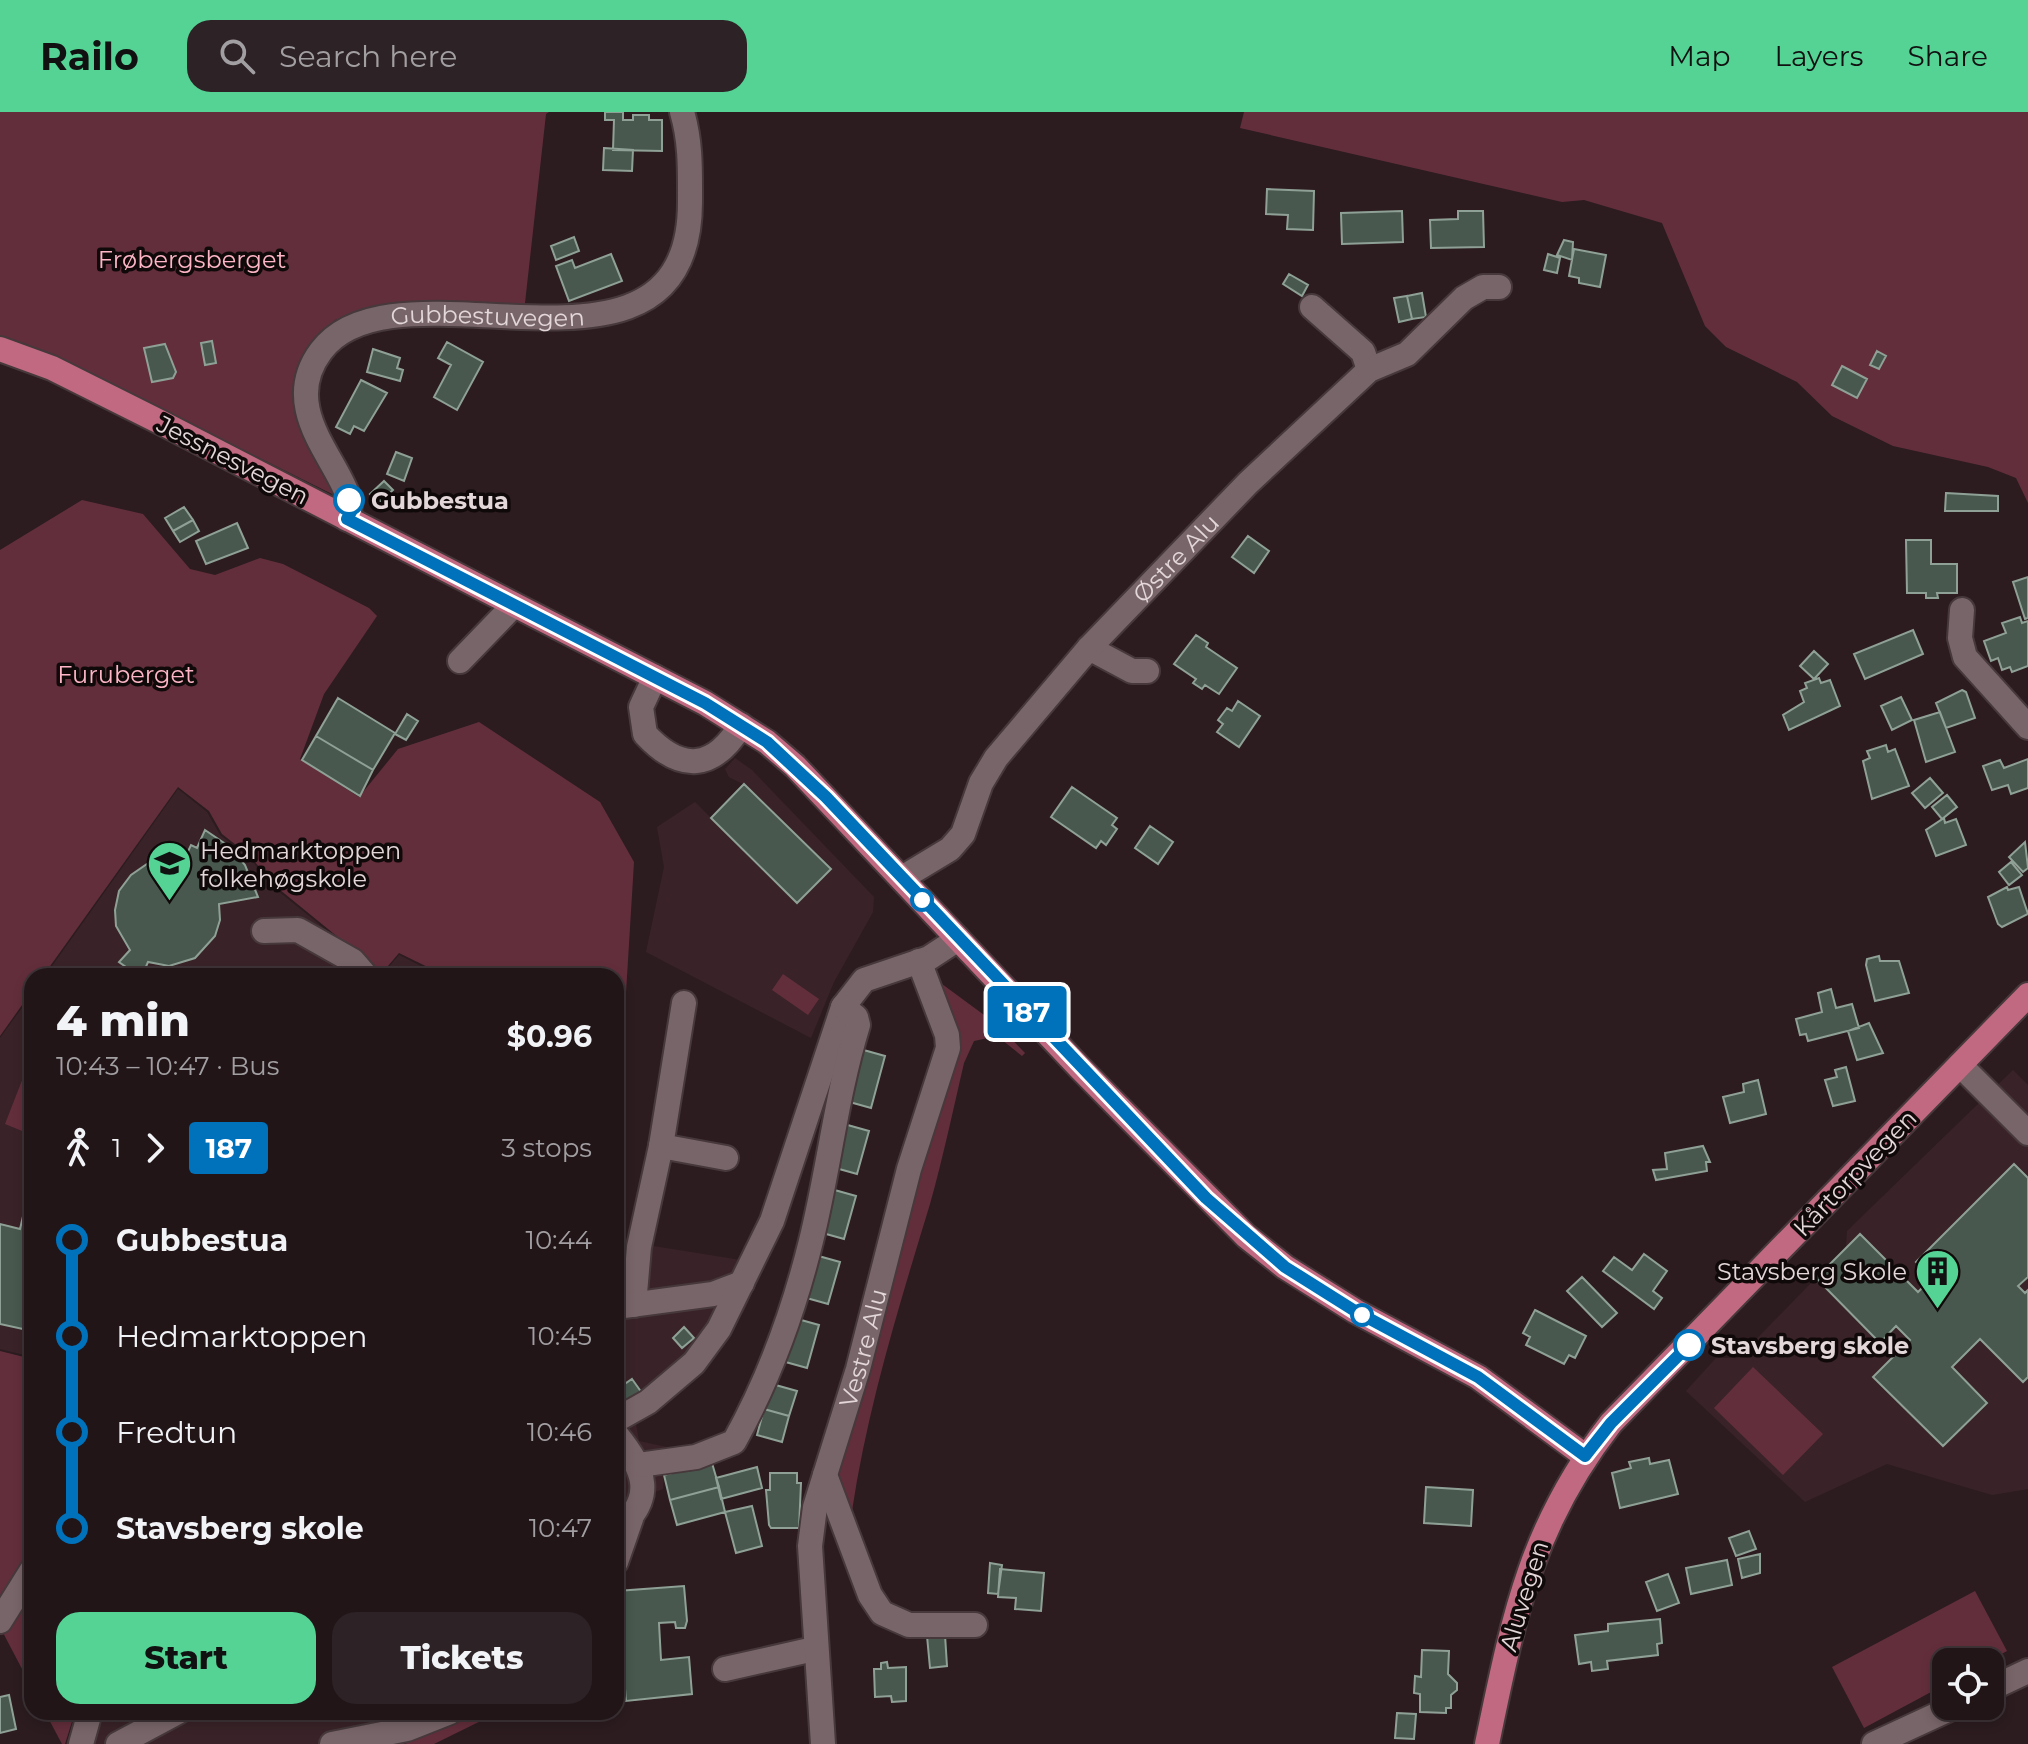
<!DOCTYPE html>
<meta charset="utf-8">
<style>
:root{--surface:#211518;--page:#2d2225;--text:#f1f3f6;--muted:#a29fa2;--line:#3e3437;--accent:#54d395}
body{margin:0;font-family:Montserrat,sans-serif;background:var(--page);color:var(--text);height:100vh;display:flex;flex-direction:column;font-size:30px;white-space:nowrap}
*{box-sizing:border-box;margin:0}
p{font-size:26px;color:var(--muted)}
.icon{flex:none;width:44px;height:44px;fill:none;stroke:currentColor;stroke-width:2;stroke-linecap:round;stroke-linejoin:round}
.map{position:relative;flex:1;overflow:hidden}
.drawer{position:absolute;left:24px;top:856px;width:600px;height:752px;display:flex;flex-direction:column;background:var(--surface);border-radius:24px;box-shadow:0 4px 12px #0003,0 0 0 2px var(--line)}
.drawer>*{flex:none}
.badge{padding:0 16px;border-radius:6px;font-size:28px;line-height:52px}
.controls{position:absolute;left:1932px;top:1536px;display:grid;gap:16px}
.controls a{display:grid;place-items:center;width:72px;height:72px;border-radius:16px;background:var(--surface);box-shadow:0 4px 12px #0003,0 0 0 2px var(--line);font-size:40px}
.map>.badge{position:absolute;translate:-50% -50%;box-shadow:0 0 0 4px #fff}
.legs{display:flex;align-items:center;gap:12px;height:88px;padding:0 32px;font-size:26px}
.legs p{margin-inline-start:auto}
.headline{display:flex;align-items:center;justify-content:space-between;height:136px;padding:0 32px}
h1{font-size:44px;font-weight:800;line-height:60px}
.cta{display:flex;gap:16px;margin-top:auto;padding:16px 32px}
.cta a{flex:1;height:92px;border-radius:24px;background:var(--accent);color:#111;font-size:32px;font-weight:800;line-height:92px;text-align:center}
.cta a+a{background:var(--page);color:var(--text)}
ul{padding:0 32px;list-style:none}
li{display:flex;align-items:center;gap:28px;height:96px;font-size:30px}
li i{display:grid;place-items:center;width:12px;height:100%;margin:0 10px;background:currentColor}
li i::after{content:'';width:20px;height:20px;margin:-10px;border:6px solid;border-radius:50%;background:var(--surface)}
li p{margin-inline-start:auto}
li:first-child i{background:linear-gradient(#0000 50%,currentColor 0)}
li:last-child i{background:linear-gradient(currentColor 50%,#0000 0)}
header{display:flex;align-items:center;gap:48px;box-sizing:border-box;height:112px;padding:0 40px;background:var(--accent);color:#111}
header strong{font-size:38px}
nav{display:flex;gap:44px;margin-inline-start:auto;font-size:28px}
.search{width:560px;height:72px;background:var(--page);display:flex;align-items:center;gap:20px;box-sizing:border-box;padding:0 28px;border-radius:24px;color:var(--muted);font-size:30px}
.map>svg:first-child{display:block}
</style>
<header>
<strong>Railo</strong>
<div class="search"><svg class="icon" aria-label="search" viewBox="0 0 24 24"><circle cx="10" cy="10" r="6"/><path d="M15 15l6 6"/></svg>Search here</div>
<nav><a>Map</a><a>Layers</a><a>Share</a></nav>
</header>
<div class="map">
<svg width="2028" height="1632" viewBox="0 0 2028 1632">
<rect width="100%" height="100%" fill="#2c1c20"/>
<!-- built -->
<path fill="#392328" d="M735,646L752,658L874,785L873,800L834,870L811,926L646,840L664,755L657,715L695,690L711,706L743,672L729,665L725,657Z
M178,677L207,700L220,723L248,744L272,774L382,863L399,843L441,864H45Z
M32,882V1245L0,1237V926Z
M616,931L624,934L616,1003Z
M2013,958L2028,973V1377L1992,1383L1887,1352L1805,1390L1686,1279L1716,1246H1738L1846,1135L1847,1119Z
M616,1128L765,1152L744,1199L716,1242L636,1312L639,1329L676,1337L664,1360L663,1377L655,1380L616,1478Z
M77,1600H464L400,1632H66Z"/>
<!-- green -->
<path fill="#632e3c" d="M0,0H549L546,2L524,200L373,196L335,208L310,237L334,383L153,293L0,228Z
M1244,0H2028V391L2016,366L1988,355L1893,334L1832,304L1797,270L1726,235L1705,214L1662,111L1584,88L1562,90L1240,16Z
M82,388L143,402L190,457L215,463L260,446L283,452L369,496L377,504L324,582L300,647L359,685L398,637L479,610L600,690L634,750L623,930L616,927V864H446L399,841L382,861L274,773L250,744L222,722L209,699L178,675L43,864H32V879L0,924V438Z
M783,862L819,887L808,903L772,878Z
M942,872L999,914L1025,941L1022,944L997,924L974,929L964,951C953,998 943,1046 930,1092C899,1194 868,1293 852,1399L836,1379L837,1346L943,975C963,927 962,924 940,878Z
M28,953L32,954V1023L5,1012Z
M0,1239L32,1247V1576L0,1515Z
M1753,1255L1823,1322L1783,1363L1714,1296Z
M1975,1479L2007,1539L1987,1550H1946V1572L1864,1616L1832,1555Z
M45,1600H75L65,1632H62Z
M469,1600H499L434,1632H405Z"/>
<!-- building -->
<path fill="#48584e" stroke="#8fa196" stroke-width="2" d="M605,0H623V8H633V3H649V8H662V39L613,38L614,8H605Z
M604,36L633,38L632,59L603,58Z
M1267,77L1314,79L1313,118L1287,117L1288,103L1266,102Z
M1402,99L1403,130L1342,132L1341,101Z
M1458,99H1483L1484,135L1431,136L1430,108L1458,107Z
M574,125L579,139L556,148L551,134Z
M1564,128L1573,130L1572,148L1557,143Z
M1574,137L1606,143L1600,175L1579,171V166L1569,164Z
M611,142L622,169L569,189L556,154L572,148L575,156Z
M1548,142L1560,146L1557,161L1544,158Z
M1289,162L1308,173L1302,184L1283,172Z
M1422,181L1426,205L1412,207L1407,184Z
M1407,184L1412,207L1399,210L1394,186Z
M212,229L216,251L205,253L201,231Z
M447,230L483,250L457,298L434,285L451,253L438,246Z
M165,232L176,260L173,266L152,270L144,236Z
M373,237L400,246L397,256L403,258L400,269L367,260Z
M1877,239L1886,244L1879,257L1870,253Z
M1842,254L1867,267L1857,286L1832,273Z
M361,268L387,281L364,319L354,314L350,322L336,315Z
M396,340L412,346L404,369L387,362Z
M384,369L393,378L379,391L370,382Z
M1946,381L1998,384V399H1945Z
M184,395L193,408L173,419L165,406Z
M193,408L199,419L180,430L173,419Z
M237,411L248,436L206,452L196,429Z
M1248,424L1269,439L1254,461L1232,445Z
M1906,428H1931V452H1957V481H1937L1938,486H1926V481H1907Z
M2028,465V506L2025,507L2013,470Z
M2020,505L2022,511L2028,509V554L2012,560L2010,555L2002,558L1998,546L1991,549L1984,529L2006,521L2002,511Z
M1913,518L1923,542L1865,567L1854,542Z
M1196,523L1208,531L1206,535L1237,556L1219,582L1205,573L1202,577L1193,571L1196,567L1174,552Z
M1814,539L1828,552L1814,567L1800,554Z
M1819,566L1821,571L1830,568L1840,594L1789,618L1783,603L1804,590L1800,579L1807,576L1805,571Z
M1962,578L1966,580L1975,606L1946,616L1936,591Z
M1901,585L1912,608L1892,618L1881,594Z
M338,586L395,621L373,658L316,624Z
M1238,589L1260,604L1239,635L1217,620L1223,612L1218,608L1227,596L1232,599Z
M1940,600L1955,640L1926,650L1914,608Z
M407,602L418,609L406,628L395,622Z
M316,624L373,658L360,684L302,648Z
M1886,633L1888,640L1895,637L1909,674L1872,687L1863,649L1870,646L1867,639Z
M2028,647V676L2011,682L2008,673L1992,678L1983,654L2000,648L2004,656Z
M1930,666L1943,681L1925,696L1912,681Z
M744,672L831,757L797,791L711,706Z
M1072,675L1117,706L1112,713L1117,717L1106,733L1101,729L1096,736L1051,705Z
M1947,683L1957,695L1942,707L1932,695Z
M1944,706L1945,711L1956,707L1966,733L1936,744L1926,718Z
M1150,714L1173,730L1158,752L1135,736Z
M205,718L230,735L245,753L258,785L219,792L220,808L215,824L195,846L169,854L148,850L142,864L136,862L119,850L130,838L116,814L115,798L119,779L131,763L147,752L167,748L183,750L191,733L197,736Z
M2025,730L2028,756L2023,760L2009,745Z
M2011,750L2022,763L2009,773L1999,760Z
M2007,775L2008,778L2019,775L2028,802L2002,815L1998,812L1988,785Z
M1879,844L1880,849H1899L1909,881L1875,889L1866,853L1867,847Z
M1831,877L1836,896L1852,892L1859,916L1808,929L1806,922L1800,923L1796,907L1822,900L1818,881Z
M1869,911L1883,941L1857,948L1848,919Z
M860,937L885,944L871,996L846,989Z
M1846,955L1855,989L1833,994L1825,968L1837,965L1835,958Z
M1758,968L1766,1002L1730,1011L1723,985L1744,980L1743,972Z
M844,1012L869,1019L857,1062L832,1055Z
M1703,1034L1710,1050H1706L1707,1059L1656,1068L1653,1058L1667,1057L1665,1041Z
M2014,1052L2028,1066V1165L2018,1174L2025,1181L2028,1178V1265L2023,1270L1980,1227L1952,1255L1987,1291L1943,1334L1873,1265L1910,1228L1896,1214L1880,1231L1816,1166L1860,1122L1918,1180L1932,1166L1916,1150Z
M32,1066V1219L0,1212V1112L20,1117Z
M831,1077L856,1084L844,1127L819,1120Z
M1644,1142L1667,1159L1653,1179L1662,1186L1654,1197L1603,1159L1614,1145L1632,1158Z
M815,1143L840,1150L828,1192L803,1185Z
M1582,1165L1617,1201L1602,1215L1567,1179Z
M1535,1198L1586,1224L1575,1246L1569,1243L1564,1252L1526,1233L1530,1225L1523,1221Z
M794,1206L819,1213L807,1256L782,1249Z
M684,1215L694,1226L682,1236L673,1226Z
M632,1267L642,1281L627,1293L616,1278Z
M772,1272L797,1279L789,1304L764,1297Z
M764,1297L789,1304L782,1330L757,1323Z
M1649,1346L1650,1352L1669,1348L1678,1382L1620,1396L1612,1361L1631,1356L1629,1350Z
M712,1351L719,1375L670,1388L664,1363Z
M757,1355L762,1376L721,1387L716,1366Z
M770,1361H797V1371H801L799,1416H771L769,1413L766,1378H770Z
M719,1375L725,1400L677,1413L670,1388Z
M1426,1375L1473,1378L1471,1414L1424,1411Z
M752,1394L762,1434L736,1441L725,1400Z
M1749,1419L1756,1437L1736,1444L1729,1426Z
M1760,1442V1461L1742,1466L1738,1447Z
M1727,1448L1732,1473L1691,1482L1686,1456Z
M990,1451L1002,1453L998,1482L988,1481Z
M1000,1457L1044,1461L1041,1499L1015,1497L1016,1486L998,1485Z
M1668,1462L1679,1491L1657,1499L1646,1470Z
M684,1474L687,1509L685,1516H676L675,1510L659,1511L661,1548L689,1545L692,1582L626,1589L617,1479Z
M1660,1507L1662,1531L1657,1532L1658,1543L1607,1549L1608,1557L1592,1559L1591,1550L1579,1552L1575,1523L1608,1519V1512Z
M945,1523L947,1554L930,1556L927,1524Z
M1422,1538L1449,1539L1448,1562L1457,1571V1578L1451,1583V1596H1446V1601L1420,1600V1582L1414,1581L1415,1564L1421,1565Z
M887,1550L888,1556L906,1555V1589L892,1590L891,1584L875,1585L874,1557H881V1551Z
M623,1552L626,1589L616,1591V1553Z
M9,1583L16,1617L0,1621V1585Z
M1397,1601L1416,1602L1414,1627L1395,1626Z"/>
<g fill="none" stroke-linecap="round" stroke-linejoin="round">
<defs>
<g id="minor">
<path d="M1312,195L1363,240L1369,258"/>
<path id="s1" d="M347,407C366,368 270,307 321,239C397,137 690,301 690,90C690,59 691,30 682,0"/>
<path d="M1962,498L1960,526L1965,545L2028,615"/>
<path d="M1089,536L1132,559H1147"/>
<path d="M460,549L514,493"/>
<path d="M655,565L641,595L645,622C681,661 714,658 741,613"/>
<path id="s2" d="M902,766L950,737L963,722L981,671L996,646L1089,536L1248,371L1369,258L1407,242L1464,186L1483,175H1499"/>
<path d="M264,819L298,818L353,849L366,864"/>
<path d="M1960,953L2028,1021"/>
<path d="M661,1034L726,1046"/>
<path d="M616,1162L620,1194"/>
<path d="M634,1193L639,1135L661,1034L684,891"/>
<path d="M616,1195L713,1182L742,1171"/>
<path d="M616,1308L648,1290L694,1251L719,1217L772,1109L843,895L864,868L929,846L958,827"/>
<path d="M616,1322C646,1359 656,1386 616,1420"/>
<path d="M639,1353L696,1345L734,1330C768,1269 794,1198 811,1129C829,1057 836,984 858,913L856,905L843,895"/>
<path d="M825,1363L870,1483L882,1501L909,1513H975"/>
<path d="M616,1450L631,1407"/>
<path d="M0,1509L32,1458"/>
<path d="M725,1557L814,1537"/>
<path d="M1990,1577L2028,1559"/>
<path d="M81,1632L90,1600"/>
<path d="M118,1632L178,1600"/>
<path d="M332,1632L407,1617L450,1600"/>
<path id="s3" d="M823,1632L810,1434L815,1395L858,1257L909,1057L948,936L947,923L919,849"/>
<path d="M1874,1632L1956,1594"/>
</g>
<path id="major" d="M0,237L52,256L160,310L705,591L767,630L795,654L1079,955L1246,1124L1285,1155L1355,1199L1478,1265L1585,1344
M1487,1632C1513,1507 1530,1415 1611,1311L2028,883"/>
</defs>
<!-- minor casing -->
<use href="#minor" stroke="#46383b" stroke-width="28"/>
<!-- major casing -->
<use href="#major" stroke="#46383b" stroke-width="28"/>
<!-- minor -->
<use href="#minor" stroke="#786569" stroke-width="24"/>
<!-- major -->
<use href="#major" stroke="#c06981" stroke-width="24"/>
</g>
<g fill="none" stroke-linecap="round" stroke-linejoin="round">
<defs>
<path id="line-1" d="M349,388L352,398L347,407L705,591L767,630L826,685L1206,1086L1285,1155L1355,1199L1478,1265L1585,1344L1611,1311L1689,1233"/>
</defs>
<!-- line-1 casing -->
<use href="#line-1" stroke="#fff" stroke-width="18"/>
<!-- line-1 -->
<use href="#line-1" stroke="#0072bc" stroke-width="12"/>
</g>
<!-- icons -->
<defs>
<symbol id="school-pin" viewBox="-11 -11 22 30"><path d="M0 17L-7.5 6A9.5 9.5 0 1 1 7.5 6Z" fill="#54d395" stroke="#10090a"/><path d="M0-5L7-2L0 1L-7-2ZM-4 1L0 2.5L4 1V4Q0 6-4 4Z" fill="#111"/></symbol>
<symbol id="building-pin" viewBox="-11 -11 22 30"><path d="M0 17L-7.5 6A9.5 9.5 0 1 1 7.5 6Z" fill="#54d395" stroke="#10090a"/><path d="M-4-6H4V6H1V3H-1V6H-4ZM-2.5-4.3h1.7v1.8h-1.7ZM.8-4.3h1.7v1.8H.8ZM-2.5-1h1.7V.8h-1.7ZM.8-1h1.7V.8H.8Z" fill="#111"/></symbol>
</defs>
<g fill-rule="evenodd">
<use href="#school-pin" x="144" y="726" width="51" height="69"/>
<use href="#building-pin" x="1912" y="1134" width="51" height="69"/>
</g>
<!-- markers -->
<g fill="#fff" stroke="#0072bc" stroke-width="4">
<circle cx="349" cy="388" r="14"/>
<circle cx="922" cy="788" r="10"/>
<circle cx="1362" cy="1203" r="10"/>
<circle cx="1689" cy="1233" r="14"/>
</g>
<g text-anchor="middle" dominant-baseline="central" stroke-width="7" stroke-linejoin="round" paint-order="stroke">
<!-- park labels -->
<g font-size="24" fill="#feb6c6" stroke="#10090a">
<text x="192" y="147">Frøbergsberget</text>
<text x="126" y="562">Furuberget</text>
</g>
<!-- street labels -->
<g font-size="24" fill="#e3d7d9" stroke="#10090a">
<text stroke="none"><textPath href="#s1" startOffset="358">Gubbestuvegen</textPath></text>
<text transform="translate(233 348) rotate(27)">Jessnesvegen</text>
<text stroke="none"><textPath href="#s2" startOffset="428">Østre Alu</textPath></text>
<text transform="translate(1855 1061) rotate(-46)">Kårtorpvegen</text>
<text stroke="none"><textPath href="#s3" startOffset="404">Vestre Alu</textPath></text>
<text transform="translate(1524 1484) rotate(-73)">Aluvegen</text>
</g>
<!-- stop labels -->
<g font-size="24" font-weight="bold" fill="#e3d7d9" stroke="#10090a" text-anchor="start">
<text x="371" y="388">Gubbestua</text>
<text x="1711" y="1233">Stavsberg skole</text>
</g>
<!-- poi labels -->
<g font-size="24" fill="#e3d7d9" stroke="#10090a" text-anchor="start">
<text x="200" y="738">Hedmarktoppen<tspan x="200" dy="28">folkehøgskole</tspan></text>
<text x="1907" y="1159" text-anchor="end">Stavsberg Skole</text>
</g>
</g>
</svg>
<div class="controls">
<a><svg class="icon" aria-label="locate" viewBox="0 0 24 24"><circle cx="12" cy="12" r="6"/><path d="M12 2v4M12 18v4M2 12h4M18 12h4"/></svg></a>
</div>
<b class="badge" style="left:1027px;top:900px;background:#0072bc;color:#fff">187</b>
<section class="drawer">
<div class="headline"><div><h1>4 min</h1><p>10:43 – 10:47 · Bus</p></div><b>$0.96</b></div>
<div class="legs"><svg class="icon" aria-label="walk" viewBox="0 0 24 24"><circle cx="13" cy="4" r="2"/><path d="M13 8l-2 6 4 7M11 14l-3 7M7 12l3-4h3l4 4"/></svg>1<svg class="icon" aria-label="forward" viewBox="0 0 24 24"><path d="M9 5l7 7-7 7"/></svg><b class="badge" style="background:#0072bc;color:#fff">187</b><p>3 stops</p></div>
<ul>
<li><i style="color:#0072bc"></i><b>Gubbestua</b><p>10:44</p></li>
<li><i style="color:#0072bc"></i><span>Hedmarktoppen</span><p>10:45</p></li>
<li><i style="color:#0072bc"></i><span>Fredtun</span><p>10:46</p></li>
<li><i style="color:#0072bc"></i><b>Stavsberg skole</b><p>10:47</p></li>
</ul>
<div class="cta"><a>Start</a><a>Tickets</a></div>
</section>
</div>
